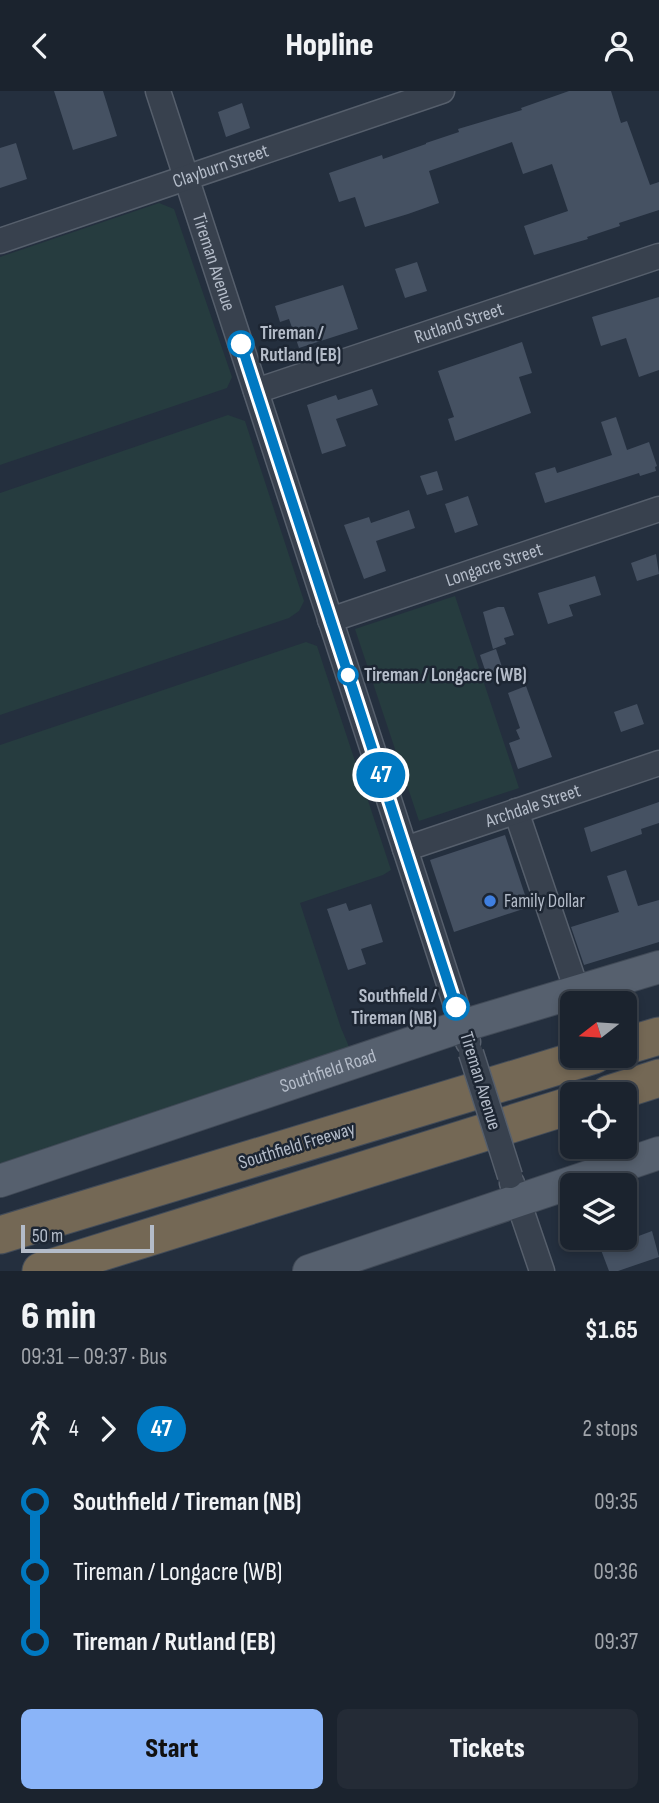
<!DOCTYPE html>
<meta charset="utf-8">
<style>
:root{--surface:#1b232e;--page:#242b36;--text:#f1f3f6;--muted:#a0a4aa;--line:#39404a;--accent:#8ab4f8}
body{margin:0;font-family:"Sofia Sans Condensed",sans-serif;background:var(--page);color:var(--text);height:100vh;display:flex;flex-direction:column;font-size:26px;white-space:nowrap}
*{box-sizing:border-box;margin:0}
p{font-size:23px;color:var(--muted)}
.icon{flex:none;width:38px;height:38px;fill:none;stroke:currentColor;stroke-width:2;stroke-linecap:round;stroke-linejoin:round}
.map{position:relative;height:1180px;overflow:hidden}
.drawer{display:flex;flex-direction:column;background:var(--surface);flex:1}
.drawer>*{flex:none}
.badge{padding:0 14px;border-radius:23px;font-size:24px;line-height:46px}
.needle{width:46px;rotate:253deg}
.tools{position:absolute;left:560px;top:900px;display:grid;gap:14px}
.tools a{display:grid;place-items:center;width:77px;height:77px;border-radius:10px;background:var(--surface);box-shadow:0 4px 10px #0003,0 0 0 2px var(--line);font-size:35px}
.scale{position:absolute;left:21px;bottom:18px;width:133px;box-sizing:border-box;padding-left:7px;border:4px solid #b4bcc9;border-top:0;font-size:19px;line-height:24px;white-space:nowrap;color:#b4bcc9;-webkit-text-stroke:5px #1d2633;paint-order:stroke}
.map>.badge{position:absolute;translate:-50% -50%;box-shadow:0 0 0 4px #fff}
.legs{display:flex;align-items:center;gap:10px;height:77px;padding:0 21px;font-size:23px}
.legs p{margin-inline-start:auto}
.head{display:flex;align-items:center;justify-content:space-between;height:119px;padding:0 21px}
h1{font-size:38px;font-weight:800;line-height:52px}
.button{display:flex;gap:14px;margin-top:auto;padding:14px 21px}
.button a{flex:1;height:80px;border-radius:10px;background:var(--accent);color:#111;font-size:28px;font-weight:800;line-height:80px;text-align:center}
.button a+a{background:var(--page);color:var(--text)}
ul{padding:0 21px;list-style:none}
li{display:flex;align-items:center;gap:24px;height:70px;font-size:26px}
li i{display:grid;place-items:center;width:10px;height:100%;margin:0 9px;background:currentColor}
li i::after{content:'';width:18px;height:18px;margin:-9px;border:5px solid;border-radius:50%;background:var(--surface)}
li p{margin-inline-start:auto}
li:first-child i{background:linear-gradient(#0000 50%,currentColor 0)}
li:last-child i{background:linear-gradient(currentColor 50%,#0000 0)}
header{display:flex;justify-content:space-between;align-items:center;height:91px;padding:0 21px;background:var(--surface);font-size:32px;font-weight:800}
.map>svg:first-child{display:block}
</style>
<header><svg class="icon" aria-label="back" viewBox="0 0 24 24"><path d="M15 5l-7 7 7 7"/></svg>Hopline<svg class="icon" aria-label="person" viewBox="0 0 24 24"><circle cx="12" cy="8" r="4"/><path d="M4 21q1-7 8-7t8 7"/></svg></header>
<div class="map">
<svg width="659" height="1180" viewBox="0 0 659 1180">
<rect width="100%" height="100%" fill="#242f3e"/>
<!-- green -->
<path fill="#263c3f" d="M159,112L174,118L232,286L227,297L0,374V166Z
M228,324L245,330L304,510L299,520L289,527L0,624V402Z
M455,505L519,697L419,730L355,538Z
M306,551L317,555L391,779L383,784L300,812L341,937L350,958L0,1075V654Z"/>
<!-- building -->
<path fill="#455162" d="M54,0H103L117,45L73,59Z
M569,0H611L621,32L627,30L650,94L659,91V119L619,132L620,135L587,146L588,148L534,164L524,135L568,120L552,73L523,83L512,51L429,80L439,112L408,123L365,136L355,106L339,111L329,82L382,64L383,68L426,53V52L459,41L458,38L522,19L521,17Z
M242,12L250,37L226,46L218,21Z
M16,52L27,88L0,97V57Z
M417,171L427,200L405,207L395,178Z
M343,194L358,238L299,257L289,228L280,231L275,215Z
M659,206V279L639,286L626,247L601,255L592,226Z
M522,251L532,282L519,286L531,322L455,350L448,328L454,326L438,280Z
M372,298L378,314L336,328L346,355L322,363L307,314L336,304L338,309Z
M616,326L627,359L649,351L657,375L655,376L656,380L640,385L639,382L545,412L535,382L555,376L557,382L612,364L601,331Z
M437,380L443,399L427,404L420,385Z
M468,405L478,434L455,442L445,413Z
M409,419L415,437L376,450L386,480L364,488L344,434L369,426L371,432Z
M656,463L659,483L637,490L631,472Z
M595,485L601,504L569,514L573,525L548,533L538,502Z
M498,516H504L514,544L504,547L506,553L493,558L483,521Z
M496,558L503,579L487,585L480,564Z
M526,595L552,666L518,678L509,652L520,648L516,639L520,637L508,602Z
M637,613L644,633L621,641L614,621Z
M659,711V732L641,738L642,743L591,761L584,737Z
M505,744L529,816L454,841L430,769Z
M626,779L638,815L659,809V851L584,874L571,836L619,821L607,785Z
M346,812L349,820L371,813L383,851L361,858L366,873L348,879L327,818Z
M652,1140L659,1166L618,1180H609L601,1159Z"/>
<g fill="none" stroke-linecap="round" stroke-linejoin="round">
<defs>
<g id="minor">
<path id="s1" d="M158,0L468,951"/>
<path id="s2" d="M0,150L442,0"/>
<path id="s3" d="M256,300L659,165"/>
<path id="s4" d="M330,529L659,418"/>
<path d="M516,720L577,900"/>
<path id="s5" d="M405,758L659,672"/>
<path d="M512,1092L542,1180"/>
</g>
<g id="major">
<path id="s6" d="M0,1090L462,935L659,876"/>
<path d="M309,1180L659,1062"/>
</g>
<path id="highway" d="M625,955L659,945
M609,1003L659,987
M0,1144L594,964
M41,1180L572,1014"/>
</defs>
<!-- minor casing -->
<use href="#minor" stroke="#565f6c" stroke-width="27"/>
<!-- major casing -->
<use href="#major" stroke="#414a57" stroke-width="34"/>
<!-- highway casing -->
<use href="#highway" stroke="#434c59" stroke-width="39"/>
<!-- minor -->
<use href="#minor" stroke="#38414e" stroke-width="24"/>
<!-- major -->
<use href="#major" stroke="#56606e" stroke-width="32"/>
<!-- highway -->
<use href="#highway" stroke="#746855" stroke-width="37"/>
<defs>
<path id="minor-bridge" d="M471,962L510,1085"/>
</defs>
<!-- minor-bridge casing -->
<use href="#minor-bridge" stroke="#565f6c" stroke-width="27" stroke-linecap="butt"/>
<!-- minor-bridge -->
<use href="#minor-bridge" stroke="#38414e" stroke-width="24"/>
</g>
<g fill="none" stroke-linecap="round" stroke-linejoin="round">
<defs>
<path id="line-1" d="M241,253L456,916"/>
</defs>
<!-- line-1 casing -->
<use href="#line-1" stroke="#fff" stroke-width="16"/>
<!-- line-1 -->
<use href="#line-1" stroke="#0079c2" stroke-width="10"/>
</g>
<!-- markers -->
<g fill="#fff" stroke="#0079c2" stroke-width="3.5">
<circle cx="241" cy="253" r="12"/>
<circle cx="348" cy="584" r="9"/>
<circle cx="456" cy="916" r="12"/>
</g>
<circle fill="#3f7fe0" stroke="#1d2633" stroke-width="2.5" cx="490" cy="810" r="7"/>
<g text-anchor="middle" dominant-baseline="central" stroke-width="5" stroke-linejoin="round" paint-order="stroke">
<!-- street labels -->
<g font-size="19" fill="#b4bcc9" stroke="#1d2633">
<text stroke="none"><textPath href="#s2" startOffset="233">Clayburn Street</textPath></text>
<text stroke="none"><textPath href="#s1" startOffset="180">Tireman Avenue</textPath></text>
<text stroke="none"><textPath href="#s3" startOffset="214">Rutland Street</textPath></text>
<text stroke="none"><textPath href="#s4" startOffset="173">Longacre Street</textPath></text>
<text stroke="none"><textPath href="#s5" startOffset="135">Archdale Street</textPath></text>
<text stroke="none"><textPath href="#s6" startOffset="346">Southfield Road</textPath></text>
<text transform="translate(480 990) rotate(73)">Tireman Avenue</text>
<text transform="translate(297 1055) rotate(-17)">Southfield Freeway</text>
</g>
<!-- stop labels -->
<g font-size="19" font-weight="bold" fill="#b4bcc9" stroke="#1d2633" text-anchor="start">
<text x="260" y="242">Tireman /<tspan x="260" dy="22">Rutland (EB)</tspan></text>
<text x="364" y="584">Tireman / Longacre (WB)</text>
<text x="437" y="905" text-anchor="end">Southfield /<tspan x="437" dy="22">Tireman (NB)</tspan></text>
</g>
<!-- poi labels -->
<g font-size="19" fill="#b4bcc9" stroke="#1d2633" text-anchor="start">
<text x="504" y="810">Family Dollar</text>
</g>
</g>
</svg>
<div class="tools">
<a><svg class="needle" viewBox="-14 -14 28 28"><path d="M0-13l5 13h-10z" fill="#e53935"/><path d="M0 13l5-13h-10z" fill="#a0a4aa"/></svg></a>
<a><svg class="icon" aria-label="locate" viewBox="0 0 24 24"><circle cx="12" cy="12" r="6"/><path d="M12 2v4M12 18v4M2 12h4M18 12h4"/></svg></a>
<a><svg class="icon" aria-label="layers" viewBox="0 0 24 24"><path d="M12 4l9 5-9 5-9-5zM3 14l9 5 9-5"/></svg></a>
</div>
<div class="scale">50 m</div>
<b class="badge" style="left:381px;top:684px;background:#0079c2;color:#fff">47</b>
</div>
<section class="drawer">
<div class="head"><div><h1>6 min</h1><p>09:31 – 09:37 · Bus</p></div><b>$1.65</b></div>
<div class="legs"><svg class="icon" aria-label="walk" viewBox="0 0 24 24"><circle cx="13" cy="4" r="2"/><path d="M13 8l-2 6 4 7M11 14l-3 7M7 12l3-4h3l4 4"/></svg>4<svg class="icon" aria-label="forward" viewBox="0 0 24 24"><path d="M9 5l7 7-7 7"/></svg><b class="badge" style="background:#0079c2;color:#fff">47</b><p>2 stops</p></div>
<ul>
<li><i style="color:#0079c2"></i><b>Southfield / Tireman (NB)</b><p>09:35</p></li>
<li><i style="color:#0079c2"></i><span>Tireman / Longacre (WB)</span><p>09:36</p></li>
<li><i style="color:#0079c2"></i><b>Tireman / Rutland (EB)</b><p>09:37</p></li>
</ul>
<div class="button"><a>Start</a><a>Tickets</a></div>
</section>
